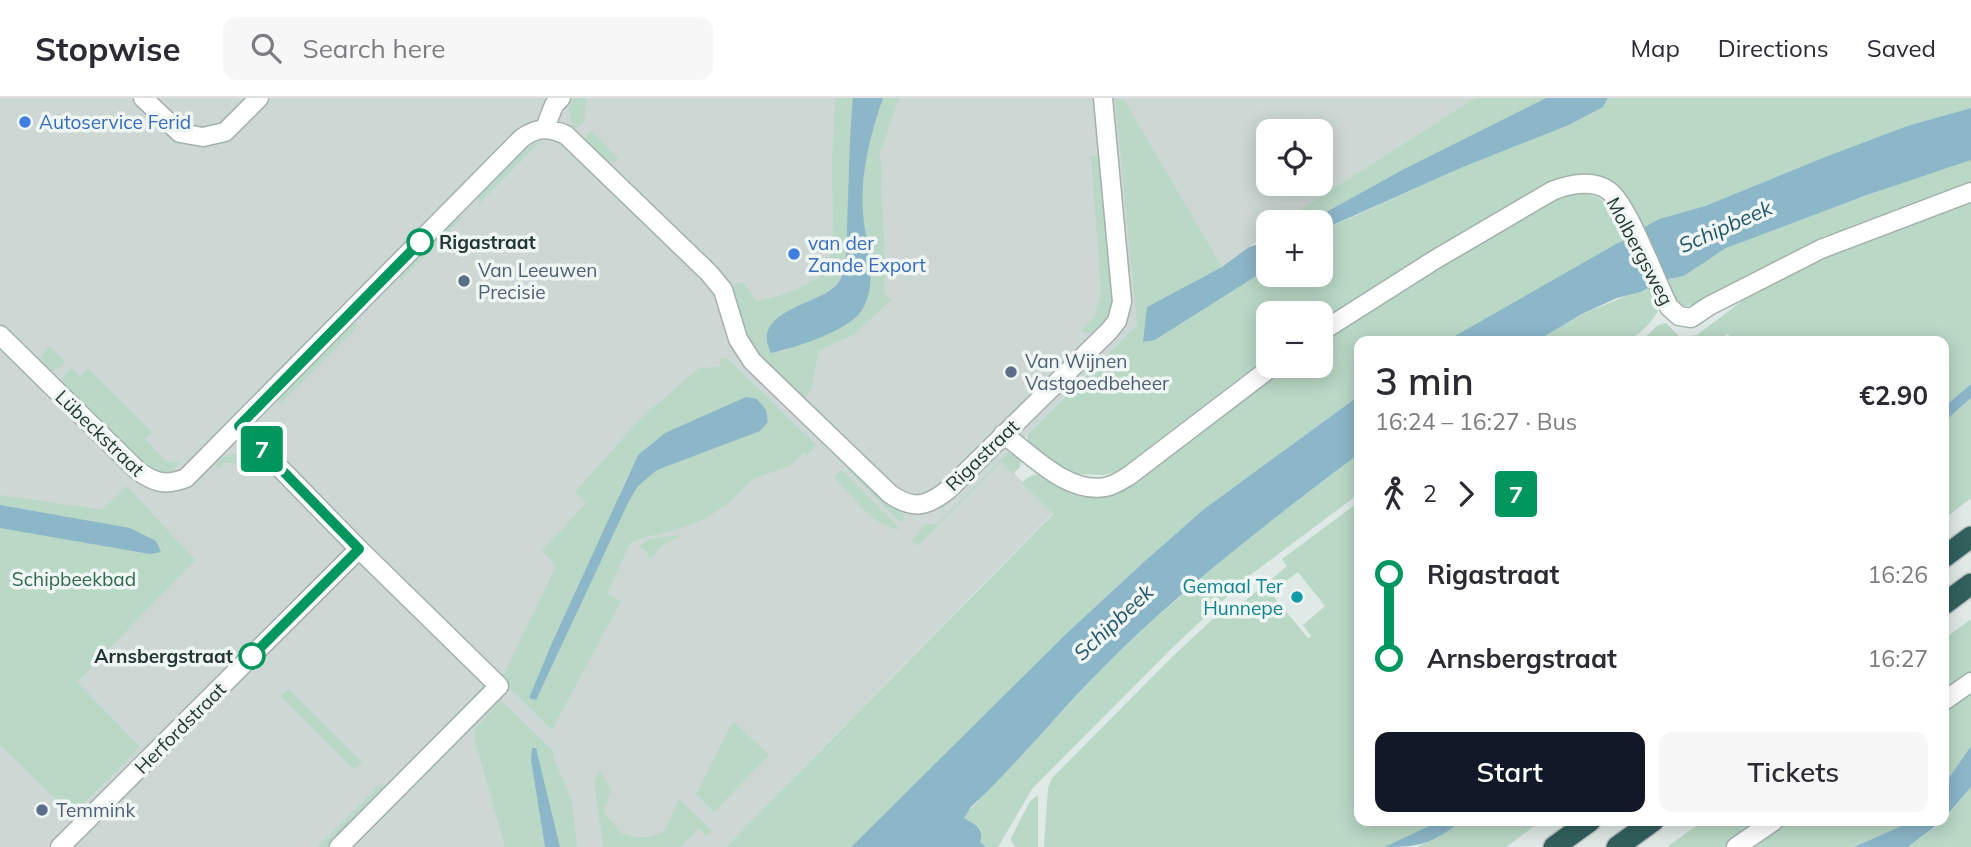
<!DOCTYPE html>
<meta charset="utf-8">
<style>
:root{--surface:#fff;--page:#f7f7f7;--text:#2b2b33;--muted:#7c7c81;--line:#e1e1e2;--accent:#111827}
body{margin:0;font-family:Mulish,sans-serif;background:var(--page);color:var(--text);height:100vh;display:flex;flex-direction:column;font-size:26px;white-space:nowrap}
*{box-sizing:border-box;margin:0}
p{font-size:23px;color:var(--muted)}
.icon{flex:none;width:38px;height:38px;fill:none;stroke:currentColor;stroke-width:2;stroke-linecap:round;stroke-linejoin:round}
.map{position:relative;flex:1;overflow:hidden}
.side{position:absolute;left:1354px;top:238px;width:595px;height:490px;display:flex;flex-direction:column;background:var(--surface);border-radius:14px;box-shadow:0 4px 18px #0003}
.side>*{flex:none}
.badge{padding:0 14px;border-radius:5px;font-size:24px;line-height:46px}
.buttons{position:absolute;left:1256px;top:21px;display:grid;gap:14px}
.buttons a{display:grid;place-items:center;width:77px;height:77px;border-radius:14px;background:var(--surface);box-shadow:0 4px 18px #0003;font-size:35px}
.map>.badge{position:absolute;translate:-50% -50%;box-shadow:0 0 0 4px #fff}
.legs{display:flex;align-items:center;gap:10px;height:77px;padding:0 21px;font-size:23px}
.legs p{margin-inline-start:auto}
.headline{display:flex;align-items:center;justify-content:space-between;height:119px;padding:0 21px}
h1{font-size:38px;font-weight:600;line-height:52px}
.cta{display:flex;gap:14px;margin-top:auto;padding:14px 21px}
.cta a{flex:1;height:80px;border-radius:14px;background:var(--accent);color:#fff;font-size:28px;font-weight:600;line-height:80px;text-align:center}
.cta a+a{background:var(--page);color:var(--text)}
ul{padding:0 21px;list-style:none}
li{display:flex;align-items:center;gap:24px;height:84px;font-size:26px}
li i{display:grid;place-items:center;width:10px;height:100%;margin:0 9px;background:currentColor}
li i::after{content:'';width:18px;height:18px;margin:-9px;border:5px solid;border-radius:50%;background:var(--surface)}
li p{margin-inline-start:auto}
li:first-child i{background:linear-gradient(#0000 50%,currentColor 0)}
li:last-child i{background:linear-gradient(currentColor 50%,#0000 0)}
header{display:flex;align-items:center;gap:42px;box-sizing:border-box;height:98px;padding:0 35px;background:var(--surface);border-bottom:2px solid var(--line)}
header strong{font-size:33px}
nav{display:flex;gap:38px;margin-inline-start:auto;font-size:24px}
.search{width:490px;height:63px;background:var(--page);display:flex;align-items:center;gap:18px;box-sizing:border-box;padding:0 24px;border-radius:14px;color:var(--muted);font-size:26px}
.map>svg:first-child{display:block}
</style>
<header>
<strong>Stopwise</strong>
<div class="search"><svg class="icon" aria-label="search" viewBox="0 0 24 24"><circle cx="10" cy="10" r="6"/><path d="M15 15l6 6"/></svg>Search here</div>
<nav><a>Map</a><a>Directions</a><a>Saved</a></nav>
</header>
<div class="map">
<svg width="1971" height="749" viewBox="0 0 1971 749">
<rect width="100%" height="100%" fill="#dfe9e6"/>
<!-- built -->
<path fill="#cdd8d5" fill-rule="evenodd" d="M0,0H1475L1281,124H1269V134L1222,169L1137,226L1095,267L1002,363L1053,415L726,749H0ZM1269,33H1321V86H1269Z"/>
<!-- green -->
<path fill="#b9d8c6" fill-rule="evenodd" d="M574,0H586L584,24L576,31C568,23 568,9 574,0Z
M835,0H853C852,29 850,169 838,184C828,196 800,206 786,214L774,254H783L862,212C865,204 869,195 870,186C873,162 865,140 863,117C860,76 870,38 883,0H899L879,59C884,68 881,80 881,91C883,126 886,160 884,195L891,202L853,237L819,252L811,291L803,302C775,275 747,251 736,213C733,202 730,196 734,186L743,184L756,203C784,198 807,189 829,172C835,135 832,99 832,61C833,41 834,20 835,0Z
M1475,0H1546L1404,71L1308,124H1281Z
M1608,0H1971V10L1907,28L1825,59L1705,108L1659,121L1641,131C1615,90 1610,65 1555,81L1321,223V215H1269V261L1136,366L1121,373L1105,377L1074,376L1064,371L1029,348L1027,337L1137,226L1115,1L1124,2L1222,169L1147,209L1144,244L1155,242L1269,170V177H1321V135L1330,129L1463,69L1569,27L1603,9Z
M591,32L618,61L614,64L606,65L585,44V40Z
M541,43L479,106V93L519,53L522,56L532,47Z
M1091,58H1098L1101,62L1115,204C1110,219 1103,229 1089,236L1081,233L1094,219L1101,193Z
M1971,62V89L1697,207L1683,208L1673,203L1664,182L1684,178L1726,150L1748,141L1898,86Z
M1576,95C1609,97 1616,114 1628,141L1446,243H1360V297L1204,411L1146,462L1068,534L851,749H726L1053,416L1022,385C1039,363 1074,389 1094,397L1188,339L1283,268H1321V241L1401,188L1557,99Z
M1971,100V286L1944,309V243H1734L1728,236L1716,243H1642L1658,227L1666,225L1679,238L1685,239L1697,237L1754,194L1814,161Z
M453,119H463L400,183L401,172L410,163L412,166L429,150L426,146Z
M1650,188L1661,206C1657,219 1640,238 1627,242C1613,247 1556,243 1537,243L1583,216Z
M348,225L359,227L280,307L277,298Z
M49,248L65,264L58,271L48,273L40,261Z
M721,260H727L816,347L807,357L804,355L791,367L751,382L727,406L705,421L678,431L643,440L630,445L607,496L621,503L552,632L501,582L556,468L542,453L586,405L575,394L641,320L699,270L720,269ZM746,299L766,312L768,324L760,333L657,372L638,388L629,403L537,600L627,378L638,357L665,335Z
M71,270L80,279L88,271L152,334L145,341L165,362L173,365L178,364L179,366L175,369V376H164L144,368L62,288V280Z
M1971,300V400L1944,421V324Z
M236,355L246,356L257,363L254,366L224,365L217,372L216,365L221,360Z
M1008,355L1021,359L1020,369L1013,376L1001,364L917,448L912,443L925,426H937Z
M1360,355V395L1249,478L1171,551L1032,691L998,749H986L979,744L981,731L964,720L965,717L1104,569L1150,525L1242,445Z
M846,370H851L889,407L903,416L905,423H899Z
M842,372L900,431C877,433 850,395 834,379Z
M127,388L195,462L77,584L140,649L72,717L0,647V397L103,412Z
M1360,403V723H1440L1384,749H1044L1048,690L1052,680L1172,559L1230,505L1235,511L1264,487L1308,540L1311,538L1303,527L1325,508L1298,474L1274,492L1267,485L1287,468L1282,461Z
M682,437L662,447L650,462L646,453L639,449L649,441Z
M1971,521V578L1944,597V541Z
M288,591L362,664L354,671L281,598Z
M1971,592V648L1944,687V611Z
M501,602L554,654L553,658L572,703L577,749H560L537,654L532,652L531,662L545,749H505L475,643V631Z
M733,623L769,657L714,714L696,696Z
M600,673L611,691L604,714L621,735L636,739H649L664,734L679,701L712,732L706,738L699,730L680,749H603L594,682Z
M381,685L387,690L328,749H318Z
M1971,689V749H1908L1944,723Z
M1038,697V749H1016L1012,745L1011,740L1030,703Z
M1462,723H1541L1506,749H1417L1439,739Z
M1703,723H1762L1724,749H1667Z
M1783,723H1908L1897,730L1854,749H1746Z"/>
<!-- water -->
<path fill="#8bb7c9" d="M853,0H883C870,38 860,76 863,116C865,140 873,162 870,186C870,193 866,206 862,212C849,233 794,250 771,255C748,210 827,207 840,182C847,170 847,143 847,129C849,86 849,42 853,0Z
M1546,0H1608L1603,9L1569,27L1463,69L1335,126L1321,135V124H1308L1404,71Z
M1971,10V62L1867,97L1726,150L1684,178L1664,182L1640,194L1617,200L1582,216L1537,243H1446L1618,145L1643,135L1641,131L1659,121L1705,108L1825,59L1907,28Z
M1269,143V170L1155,242L1143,244L1147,209L1222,169L1249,149Z
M1971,286V300L1944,324V309Z
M1360,297V355C1271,422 1181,491 1103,570C1058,615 1017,666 971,709L964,720C975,727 985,730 980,744L986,749H851L1068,534L1146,462L1204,411Z
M746,299L757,301L766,312L768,324L760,333L657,372L638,388L629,403L537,600L536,602L529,600L552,545L638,357L665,335Z
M0,407L130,430L156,443L161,454L150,456L0,430Z
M1971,648V689L1944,721V687Z
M532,650H536L537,654L560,749H545L531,662Z
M1440,723H1462C1431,746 1422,749 1384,749Z
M1908,723H1942L1908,749H1854L1897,730Z"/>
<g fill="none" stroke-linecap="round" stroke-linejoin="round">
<defs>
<path id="minor" d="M143,0L180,35L203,39L225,34L259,0
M545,30L554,7L561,0
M1321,234L1436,161L1552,93C1569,86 1593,81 1609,93C1629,108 1656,184 1669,209L1679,218L1691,220L1709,208L1821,151L1971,94
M0,237L137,372C154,385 166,388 186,380L522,40C537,29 549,29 566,37L709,175L723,192L738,241L752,263L890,396C913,412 927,409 949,391L1109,233L1117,223L1122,204L1103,0
M239,328L359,451L499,588L339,749
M1003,336C1031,356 1067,396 1105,389C1114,388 1122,382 1130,377L1273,268
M1944,603L1971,584
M60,749L359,451
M1736,749L1774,723"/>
<path id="highway" d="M1944,459L1971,439
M1944,506L1971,486
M1554,749L1590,723
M1617,749L1653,723"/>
</defs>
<!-- minor casing -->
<use href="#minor" stroke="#a3b0ad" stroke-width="21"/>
<!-- highway casing -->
<use href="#highway" stroke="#bdc3c2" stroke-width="24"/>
<!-- minor -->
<use href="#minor" stroke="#fff" stroke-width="18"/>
<!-- highway -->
<use href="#highway" stroke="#31605d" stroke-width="21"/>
</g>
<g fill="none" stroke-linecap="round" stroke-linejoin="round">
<defs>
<path id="line-1" d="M252,558L359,451L239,328L420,144"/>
</defs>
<!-- line-1 casing -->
<use href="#line-1" stroke="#fff" stroke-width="16"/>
<!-- line-1 -->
<use href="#line-1" stroke="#00965e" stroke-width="10"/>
</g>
<!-- markers -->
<g fill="#3f7fe0" stroke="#eff6f3" stroke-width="2.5">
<circle cx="25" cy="24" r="7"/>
<circle cx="794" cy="156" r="7"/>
</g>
<g fill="#fff" stroke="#00965e" stroke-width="3.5">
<circle cx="420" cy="144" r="12"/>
<circle cx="252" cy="558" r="12"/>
</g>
<g fill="#5c6f8a" stroke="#eff6f3" stroke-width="2.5">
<circle cx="464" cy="183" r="7"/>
<circle cx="1011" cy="274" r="7"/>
<circle cx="42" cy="712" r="7"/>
</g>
<circle fill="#0f9aa8" stroke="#eff6f3" stroke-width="2.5" cx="1297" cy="499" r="7"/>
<g text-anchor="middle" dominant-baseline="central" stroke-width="7" stroke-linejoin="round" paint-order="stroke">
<!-- shop labels -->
<g font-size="19" fill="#366cbe" stroke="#eff6f3" text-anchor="start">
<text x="39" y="24">Autoservice Ferid</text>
<text x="808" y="145">van der<tspan x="808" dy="22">Zande Export</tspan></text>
</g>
<!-- stop labels -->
<g font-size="19" font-weight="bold" fill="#223734" stroke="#eff6f3" text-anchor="start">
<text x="439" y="144">Rigastraat</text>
<text x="233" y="558" text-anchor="end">Arnsbergstraat</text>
</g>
<!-- street labels -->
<g font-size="19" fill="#223734" stroke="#eff6f3">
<text transform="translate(1640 153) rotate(62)">Molbergsweg</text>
<text transform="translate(100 335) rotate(44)">Lübeckstraat</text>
<text transform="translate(982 357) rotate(-44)">Rigastraat</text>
<text transform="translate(180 630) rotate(-45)">Herfordstraat</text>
</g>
<!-- service labels -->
<g font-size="19" fill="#4e5e75" stroke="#eff6f3" text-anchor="start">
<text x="478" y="172">Van Leeuwen<tspan x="478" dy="22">Precisie</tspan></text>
<text x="1025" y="263">Van Wijnen<tspan x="1025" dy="22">Vastgoedbeheer</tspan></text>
<text x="56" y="712">Temmink</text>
</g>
<!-- park labels -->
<g font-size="19" fill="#30694e" stroke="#eff6f3">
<text x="74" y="481">Schipbeekbad</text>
</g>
<!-- culture labels -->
<g font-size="19" fill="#0d838f" stroke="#eff6f3" text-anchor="end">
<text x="1283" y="488">Gemaal Ter<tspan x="1283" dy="22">Hunnepe</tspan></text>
</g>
<!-- water labels -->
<g font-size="21" font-style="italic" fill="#22566c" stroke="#eff6f3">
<text transform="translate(1725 128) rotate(-24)">Schipbeek</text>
<text transform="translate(1113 524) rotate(-43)">Schipbeek</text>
</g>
</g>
</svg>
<div class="buttons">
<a><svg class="icon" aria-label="locate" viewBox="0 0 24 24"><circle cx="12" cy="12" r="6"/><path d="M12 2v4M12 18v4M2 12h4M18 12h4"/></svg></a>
<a>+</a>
<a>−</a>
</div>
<b class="badge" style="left:262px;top:351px;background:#00965e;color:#fff">7</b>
<section class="side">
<div class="headline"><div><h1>3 min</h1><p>16:24 – 16:27 · Bus</p></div><b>€2.90</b></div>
<div class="legs"><svg class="icon" aria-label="walk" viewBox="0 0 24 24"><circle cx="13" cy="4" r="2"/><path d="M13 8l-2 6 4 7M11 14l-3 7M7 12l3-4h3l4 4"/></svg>2<svg class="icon" aria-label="forward" viewBox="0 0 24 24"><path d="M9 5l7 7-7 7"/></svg><b class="badge" style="background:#00965e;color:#fff">7</b></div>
<ul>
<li><i style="color:#00965e"></i><b>Rigastraat</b><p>16:26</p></li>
<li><i style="color:#00965e"></i><b>Arnsbergstraat</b><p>16:27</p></li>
</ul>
<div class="cta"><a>Start</a><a>Tickets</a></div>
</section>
</div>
